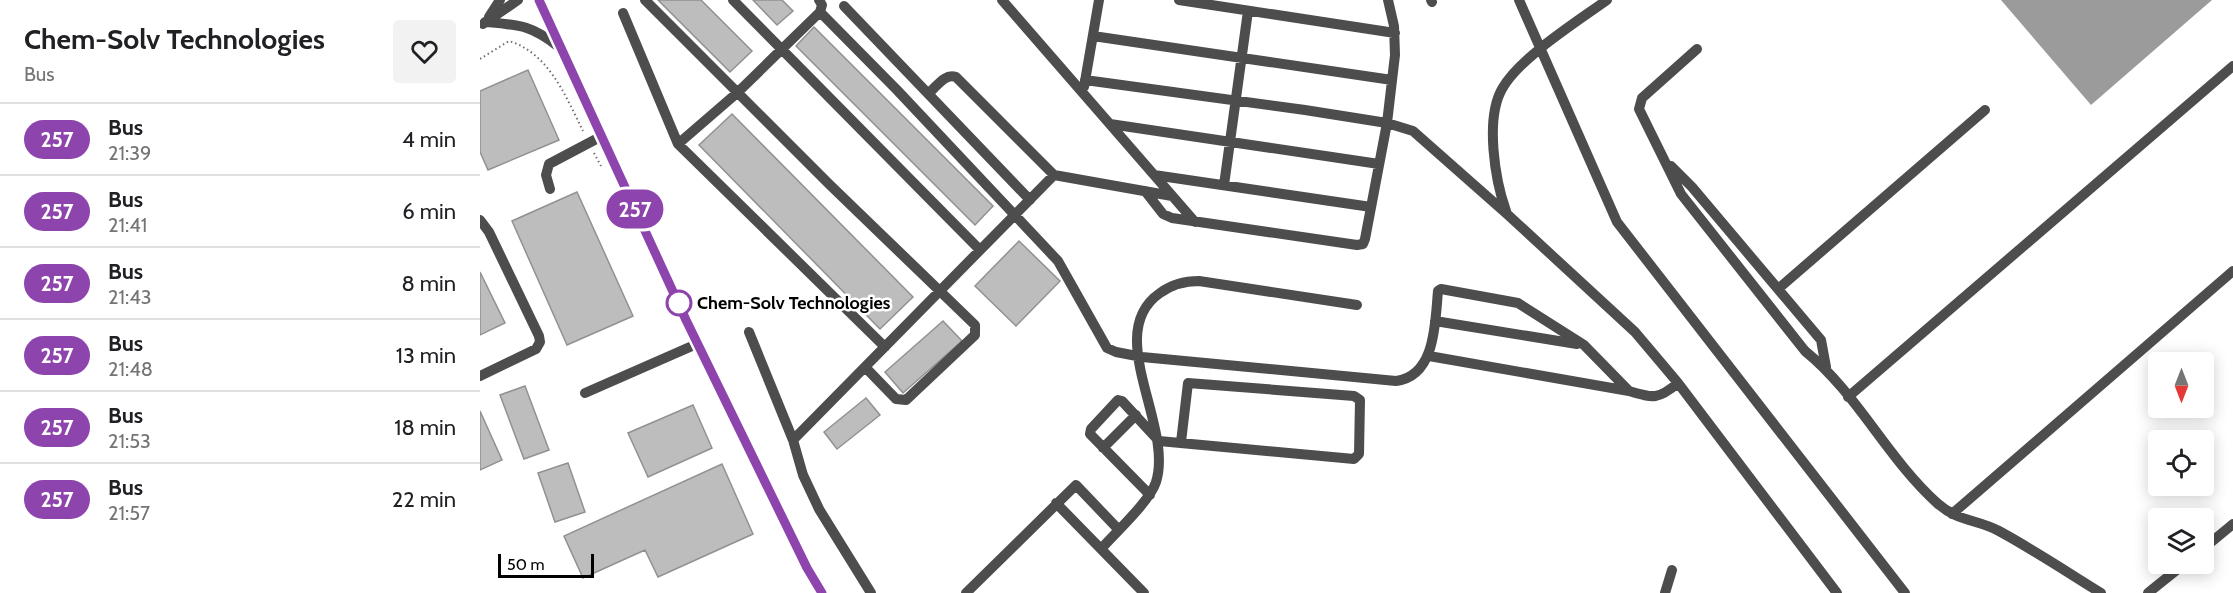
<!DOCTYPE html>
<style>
:root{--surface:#fff;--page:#f2f2f2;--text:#202124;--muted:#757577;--line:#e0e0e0}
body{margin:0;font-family:Cabin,sans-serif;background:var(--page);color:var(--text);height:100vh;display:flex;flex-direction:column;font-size:22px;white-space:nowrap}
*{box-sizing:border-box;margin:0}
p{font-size:20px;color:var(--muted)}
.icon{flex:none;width:33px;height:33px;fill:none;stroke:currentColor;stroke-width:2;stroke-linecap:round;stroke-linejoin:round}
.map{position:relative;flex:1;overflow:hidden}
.sheet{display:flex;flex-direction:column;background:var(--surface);width:480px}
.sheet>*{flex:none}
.badge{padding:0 12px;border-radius:20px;font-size:21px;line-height:39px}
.needle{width:39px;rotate:180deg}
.buttons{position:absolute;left:1668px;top:352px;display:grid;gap:12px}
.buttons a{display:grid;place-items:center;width:66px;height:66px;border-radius:6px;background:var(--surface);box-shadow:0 3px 15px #0003;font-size:30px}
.scale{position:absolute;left:18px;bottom:15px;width:96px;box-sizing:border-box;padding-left:6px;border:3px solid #000;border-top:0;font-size:16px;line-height:21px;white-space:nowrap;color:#000;-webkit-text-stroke:4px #fff;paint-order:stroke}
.map>.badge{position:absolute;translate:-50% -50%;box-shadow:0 0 0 3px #fff}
.round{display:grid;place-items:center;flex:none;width:63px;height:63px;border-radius:6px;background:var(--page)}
.overview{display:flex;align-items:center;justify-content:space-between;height:102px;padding:0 24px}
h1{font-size:28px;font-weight:700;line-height:45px}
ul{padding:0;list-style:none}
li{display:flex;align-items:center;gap:18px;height:72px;padding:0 24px;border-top:2px solid var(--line)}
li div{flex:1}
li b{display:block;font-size:22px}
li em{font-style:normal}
li .badge{min-width:66px;font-weight:700;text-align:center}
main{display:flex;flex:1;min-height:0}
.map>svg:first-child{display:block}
</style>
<main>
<section class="sheet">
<div class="overview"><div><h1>Chem-Solv Technologies</h1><p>Bus</p></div><a class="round"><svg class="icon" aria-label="heart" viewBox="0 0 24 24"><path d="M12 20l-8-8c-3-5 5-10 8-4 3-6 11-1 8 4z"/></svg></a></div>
<ul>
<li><span class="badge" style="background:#8e44ad;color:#fff">257</span><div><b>Bus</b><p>21:39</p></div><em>4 min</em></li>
<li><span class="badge" style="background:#8e44ad;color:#fff">257</span><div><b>Bus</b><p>21:41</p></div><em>6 min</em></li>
<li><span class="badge" style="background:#8e44ad;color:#fff">257</span><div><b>Bus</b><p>21:43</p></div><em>8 min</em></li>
<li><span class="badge" style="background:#8e44ad;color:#fff">257</span><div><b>Bus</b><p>21:48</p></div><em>13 min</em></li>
<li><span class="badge" style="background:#8e44ad;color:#fff">257</span><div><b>Bus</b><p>21:53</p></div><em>18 min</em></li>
<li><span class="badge" style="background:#8e44ad;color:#fff">257</span><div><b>Bus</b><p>21:57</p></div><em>22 min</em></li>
</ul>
</section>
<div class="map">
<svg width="1753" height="593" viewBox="0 0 1753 593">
<rect width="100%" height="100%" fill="#fff"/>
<!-- water -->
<path fill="#9b9b9b" d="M1521,0H1732L1611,105Z"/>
<!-- building -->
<path fill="#bdbdbd" stroke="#919191" stroke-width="1.5" d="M178,0H221L272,51L250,72Z
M273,0H302L313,11L297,25Z
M334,27L513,206L495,225L316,46Z
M48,70L79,140L8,170L0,152V91Z
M252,114L433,297L400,329L219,145Z
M97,192L153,316L87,345L32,221Z
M539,241L580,281L536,326L495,286Z
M0,272L25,323L0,335Z
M463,321L482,341L423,393L405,372Z
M45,386L69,450L44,459L20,395Z
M386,398L400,415L357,449L344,432Z
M213,405L232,448L168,477L148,433Z
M0,411L22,460L0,470Z
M88,463L105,512L75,522L58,473Z
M242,464L273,534L178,577L165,550L103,578L84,536Z"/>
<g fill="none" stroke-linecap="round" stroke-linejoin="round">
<!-- path -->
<path stroke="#6f6f6f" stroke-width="2" stroke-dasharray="1.5 3" stroke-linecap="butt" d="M0,59L29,41C69,53 86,97 103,131
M114,153L121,166"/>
<!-- minor -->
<path stroke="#4d4d4d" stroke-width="10" d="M59,0L206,320L327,568L342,593
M165,0L350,185L495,325V335L426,400L416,399L385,367
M253,0L500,250
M522,0L715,222
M699,0L915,33
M951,0L952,2
M1039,0L1137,222L1425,593
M364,6L550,200
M340,12L417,90L578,261L627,348L636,352L662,357L916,381C956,376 955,322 958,291L961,289L1038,303L1104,345L1149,391
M143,13L198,144L405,347
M9,17L20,0
M5,22C40,25 51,25 79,47
M3,24L38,0
M613,36L912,80
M1217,49L1162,98L1159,109L1201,194L1325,351C1377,393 1407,458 1457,503C1478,522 1497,519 1519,531C1554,550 1587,572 1621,593
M605,80L825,110L907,123L933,131L1027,214L1155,332L1198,383L1357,593
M604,87L619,0
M449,93C457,86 465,73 476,77L574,175L692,196
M630,124L899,164
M198,144L257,93L340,12L342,5L339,0
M1191,166L1212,187L1341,340L1346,367
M674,175L891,207
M744,185L768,11
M70,189L66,175L69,164L122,136
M665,191L683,214L692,218L877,245L883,244L885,239L907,123L915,55L914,26L908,0
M1026,211C1015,180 1005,119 1022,89C1039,58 1098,21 1127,0
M0,220L9,232L59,336L60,342L56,349L0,376
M1298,289L1505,110
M955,321L1097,344
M269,332L313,440L323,475L339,509L391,593
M949,356L1149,391C1173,398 1178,400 1198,383
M105,393L219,343
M1368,397L1753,66
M313,440L574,175
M623,448L656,415
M670,495L610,434L611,429L638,400L642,401L679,441L874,459L879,454L880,400L874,396L708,383L701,442
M576,503L664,593
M1472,514L1753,271
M1724,548L1753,524
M621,549C635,533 670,501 676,482C694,425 622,333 680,293C691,285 705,281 719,281L877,305
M486,593L596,485L638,529
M1185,593L1192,570
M1668,593L1704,564"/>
</g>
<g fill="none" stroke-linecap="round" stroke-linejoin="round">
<defs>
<path id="line" d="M59,0L206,320L327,568L342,593"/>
</defs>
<!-- line casing -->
<use href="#line" stroke="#fff" stroke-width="14"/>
<!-- line -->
<use href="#line" stroke="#8e44ad" stroke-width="9"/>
</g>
<!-- markers -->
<circle fill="#fff" stroke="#8e44ad" stroke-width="3" cx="199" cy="303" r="12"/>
<g text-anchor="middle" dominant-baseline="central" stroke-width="5" stroke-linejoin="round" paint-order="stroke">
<!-- stop labels -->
<g font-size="18" font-weight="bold" fill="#000" stroke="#fff" text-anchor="start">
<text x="217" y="303">Chem-Solv Technologies</text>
</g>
</g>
</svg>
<div class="buttons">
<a><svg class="needle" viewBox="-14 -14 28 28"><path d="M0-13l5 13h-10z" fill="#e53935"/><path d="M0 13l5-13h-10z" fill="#757577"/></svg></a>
<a><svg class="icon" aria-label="locate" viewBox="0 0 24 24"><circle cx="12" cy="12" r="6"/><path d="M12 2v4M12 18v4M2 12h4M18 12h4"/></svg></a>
<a><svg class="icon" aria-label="layers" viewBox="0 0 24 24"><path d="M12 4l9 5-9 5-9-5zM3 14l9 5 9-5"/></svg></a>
</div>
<div class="scale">50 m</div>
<b class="badge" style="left:155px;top:209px;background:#8e44ad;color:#fff">257</b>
</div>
</main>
